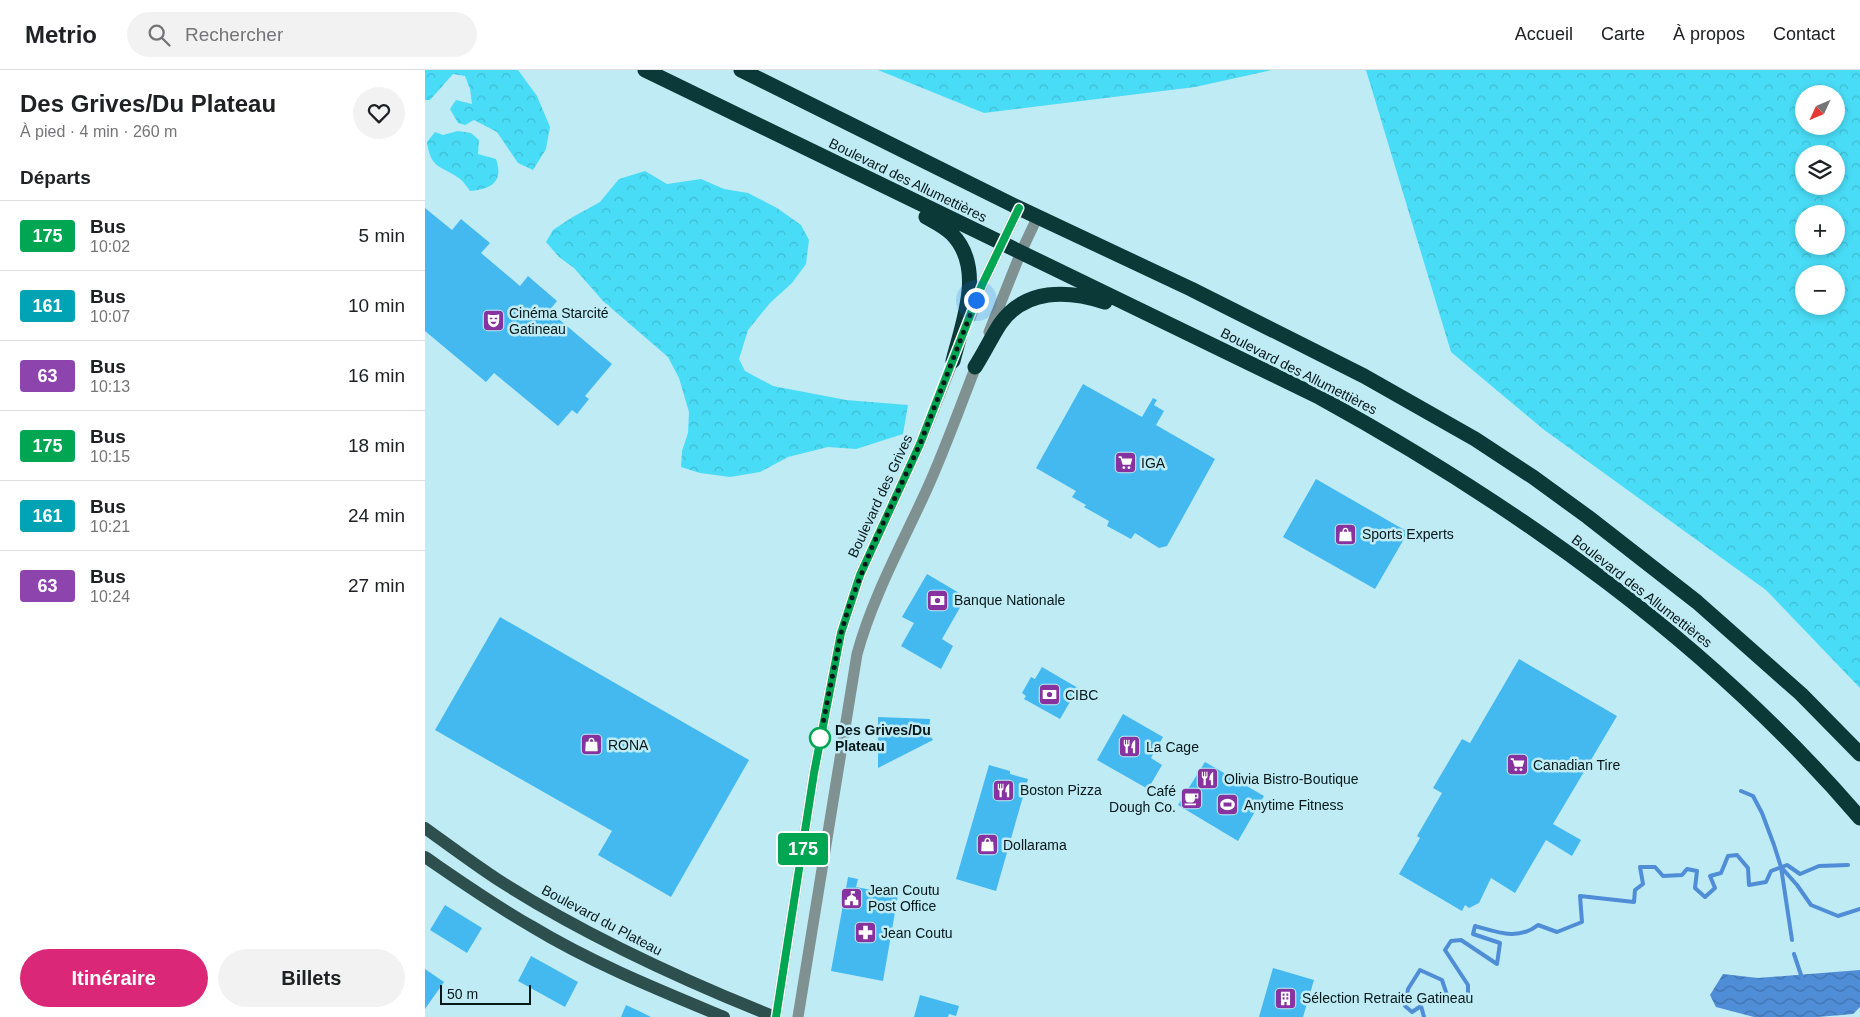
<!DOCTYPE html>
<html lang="fr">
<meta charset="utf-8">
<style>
:root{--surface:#fff;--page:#f2f2f2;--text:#202124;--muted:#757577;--line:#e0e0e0;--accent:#db2777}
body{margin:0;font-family:Helvetica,sans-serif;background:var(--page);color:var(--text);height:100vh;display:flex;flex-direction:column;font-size:19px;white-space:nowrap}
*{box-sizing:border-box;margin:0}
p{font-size:16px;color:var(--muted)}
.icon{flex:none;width:28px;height:28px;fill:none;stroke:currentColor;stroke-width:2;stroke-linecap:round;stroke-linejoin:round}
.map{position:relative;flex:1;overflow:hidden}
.panel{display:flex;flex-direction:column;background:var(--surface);width:425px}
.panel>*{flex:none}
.badge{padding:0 10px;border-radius:4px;font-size:18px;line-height:32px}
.needle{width:32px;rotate:226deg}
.controls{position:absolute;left:1370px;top:15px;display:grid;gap:10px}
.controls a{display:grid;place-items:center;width:50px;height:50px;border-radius:50%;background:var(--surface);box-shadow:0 2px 8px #0003;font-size:25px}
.scale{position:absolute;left:15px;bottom:12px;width:91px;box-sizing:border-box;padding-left:5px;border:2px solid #07181b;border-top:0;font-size:14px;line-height:18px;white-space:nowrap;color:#07181b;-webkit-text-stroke:4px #beebf4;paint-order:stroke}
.you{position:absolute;width:25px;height:25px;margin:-12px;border:4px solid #fff;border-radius:50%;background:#1a73e8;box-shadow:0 0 0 8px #1a73e833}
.map>.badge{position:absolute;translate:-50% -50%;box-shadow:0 0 0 2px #fff}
h2{padding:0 20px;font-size:19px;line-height:45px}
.round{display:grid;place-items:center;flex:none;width:52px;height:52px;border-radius:26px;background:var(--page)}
.headline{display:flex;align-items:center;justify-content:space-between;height:85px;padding:0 20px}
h1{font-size:24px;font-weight:700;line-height:38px}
.button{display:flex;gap:10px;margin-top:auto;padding:10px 20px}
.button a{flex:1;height:58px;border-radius:30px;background:var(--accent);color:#fff;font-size:20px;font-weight:700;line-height:58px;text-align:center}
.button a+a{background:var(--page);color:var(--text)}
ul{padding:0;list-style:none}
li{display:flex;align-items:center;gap:15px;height:70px;padding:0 20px;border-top:1px solid var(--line)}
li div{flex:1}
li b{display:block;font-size:19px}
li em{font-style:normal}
li .badge{min-width:55px;font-weight:700;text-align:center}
header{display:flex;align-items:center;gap:30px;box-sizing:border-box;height:70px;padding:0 25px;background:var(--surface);border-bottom:1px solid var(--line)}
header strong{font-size:24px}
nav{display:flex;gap:28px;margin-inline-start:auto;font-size:18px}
.search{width:350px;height:45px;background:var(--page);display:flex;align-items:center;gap:12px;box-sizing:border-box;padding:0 18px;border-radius:28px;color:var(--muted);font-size:19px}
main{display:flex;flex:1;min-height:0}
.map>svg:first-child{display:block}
</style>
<header>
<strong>Metrio</strong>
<div class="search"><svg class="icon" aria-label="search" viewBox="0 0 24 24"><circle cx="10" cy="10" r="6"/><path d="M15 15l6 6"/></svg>Rechercher</div>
<nav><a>Accueil</a><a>Carte</a><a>À propos</a><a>Contact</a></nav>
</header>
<main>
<section class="panel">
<div class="headline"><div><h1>Des Grives/Du Plateau</h1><p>À pied · 4 min · 260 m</p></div><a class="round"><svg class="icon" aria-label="heart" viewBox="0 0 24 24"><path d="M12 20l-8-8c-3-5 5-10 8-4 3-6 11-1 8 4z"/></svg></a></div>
<h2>Départs</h2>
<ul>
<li><span class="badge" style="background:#00a651;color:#fff">175</span><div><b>Bus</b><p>10:02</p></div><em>5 min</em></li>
<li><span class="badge" style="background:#00a3b4;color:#fff">161</span><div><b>Bus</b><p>10:07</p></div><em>10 min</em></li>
<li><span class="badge" style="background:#8e44ad;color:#fff">63</span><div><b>Bus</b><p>10:13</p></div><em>16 min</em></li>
<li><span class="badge" style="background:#00a651;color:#fff">175</span><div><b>Bus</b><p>10:15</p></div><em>18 min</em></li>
<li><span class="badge" style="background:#00a3b4;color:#fff">161</span><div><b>Bus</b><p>10:21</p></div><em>24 min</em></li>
<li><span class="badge" style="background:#8e44ad;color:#fff">63</span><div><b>Bus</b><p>10:24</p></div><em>27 min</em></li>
</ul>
<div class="button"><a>Itinéraire</a><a>Billets</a></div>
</section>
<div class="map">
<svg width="1435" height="947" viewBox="0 0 1435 947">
<defs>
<pattern id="forest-crowns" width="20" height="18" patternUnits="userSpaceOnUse" patternTransform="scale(1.25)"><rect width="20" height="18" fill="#49dcf6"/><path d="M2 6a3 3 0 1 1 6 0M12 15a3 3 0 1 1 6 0" fill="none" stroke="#3ebcd2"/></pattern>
<pattern id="water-waves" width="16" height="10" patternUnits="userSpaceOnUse" patternTransform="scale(1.25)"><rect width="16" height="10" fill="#4f8dd7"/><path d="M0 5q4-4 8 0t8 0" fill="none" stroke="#4072ae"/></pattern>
</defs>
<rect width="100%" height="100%" fill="#beebf4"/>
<!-- forest -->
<path fill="url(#forest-crowns)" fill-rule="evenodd" d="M0,0H93L112,26L125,57L121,79L108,100L93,93L72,62L49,50L40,55L33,53L25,39L31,30L47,34L45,19L40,6L28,4L5,30H0Z
M453,0H847L770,17L559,43Z
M941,0H1435V618L1341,520L1118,359L1026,282ZM1379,24H1411V56H1379ZM1379,84H1411V116H1379ZM1379,144H1411V176H1379ZM1379,204H1411V236H1379Z
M33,61L46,63L54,70L53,84L71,89C79,112 66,119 45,121C42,117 39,112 35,109C16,95 6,100 2,72L10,62L18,65Z
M220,101L242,114L276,109L299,119L323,123L352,138L376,155L384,170L381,194L367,213L345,233L323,260L314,289L320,301L348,316L421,330L483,335L478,364L431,379L403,377L363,387L335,402L305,407L275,403L256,397L257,381L263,363L264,342L254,308L243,287L178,231L149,198L134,187L121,172L128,160L146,148L175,132L194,109Z"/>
<!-- water -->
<path fill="url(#water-waves)" d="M1435,900V937L1428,944L1393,947H1329L1291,937L1285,925L1298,904L1333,908Z"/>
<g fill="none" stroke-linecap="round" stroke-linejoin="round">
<!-- stream -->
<path stroke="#4f8dd7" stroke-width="4" d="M1316,721L1328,726L1337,743L1349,775L1356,797L1367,870
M1356,797L1372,815L1386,835L1413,846L1435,839
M1369,884L1377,908
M999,947L996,936L987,942L980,936L983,919L995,900L1017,910L1024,931L1043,928V915L1020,880L1026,871L1036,870L1072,894L1075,873L1048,864L1050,856C1072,862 1093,871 1113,855L1132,862L1157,852L1155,826L1209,832L1210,820L1218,814L1215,797H1230L1238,806L1257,805L1262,799L1272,801L1270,818L1280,827L1290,818L1285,806L1296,803L1303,786L1312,785L1323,798L1324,815L1341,812L1346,801L1362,795L1375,804L1394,796L1423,795"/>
</g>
<!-- building -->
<path fill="#44b9f0" d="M0,138L27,160L36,149L65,173L56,183L95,216L103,206L132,231L124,241L187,294L160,326L164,329L152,344L147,340L133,356L69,303L61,312L0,261Z
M658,314L717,347L728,328L732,330L729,335L739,341L731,355L790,389L742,476L734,478L710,463L706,469L682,456L684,451L659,437L661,435L647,427L651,421L611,398Z
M891,409L983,462L950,519L858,467Z
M502,504L541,527L517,569L528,576L516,599L476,576L489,553L477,547Z
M75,547L324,690L246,827L173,785L187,761L10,660Z
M1094,589L1192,646L1128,754L1156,770L1147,786L1121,770L1090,823L1066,808L1054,833L1044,838L1040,835L1037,841L974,804L995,768L992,766L1017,723L1008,718L1037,669L1045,673Z
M617,597L653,618L635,649L599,629L601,626L597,623L606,607L610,609Z
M698,644L738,667L726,688L737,695L723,719L672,690Z
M453,647L505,649L504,664L508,670L453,698Z
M780,692L839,726L813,771L753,735Z
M564,695L585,701V704L603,709L571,821L531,809Z
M423,807L433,809L431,817L473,825L458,911L406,901Z
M20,835L57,858L42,883L5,860Z
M106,886L153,912L140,937L93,911Z
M848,898L889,910L878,947H834Z
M0,899L19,912L0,939Z
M495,925L534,936L531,946L524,944L523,947H489Z
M201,935L214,941L226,947H196Z"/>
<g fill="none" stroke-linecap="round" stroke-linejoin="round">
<!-- minor -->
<path stroke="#7f9190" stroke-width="11" d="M545,248L557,215L594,138
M564,262L596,182L613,146
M351,947L389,703L416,563L435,505L495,374L531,284
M373,947L432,584C448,526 477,474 502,419C521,377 536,334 553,291"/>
<!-- major -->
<path stroke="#2d504e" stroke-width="12" d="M0,758C25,776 49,794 75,811C161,866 255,909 350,947
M0,787C35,811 69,835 106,856C167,893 234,920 299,947"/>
<!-- highway -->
<path stroke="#0b3937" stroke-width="15" d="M220,0L892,326C1094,437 1284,572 1435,748
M316,0L594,138L766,219L939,306L1050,369L1108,407L1163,447L1272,532L1376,624L1435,684
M501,147C510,152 520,157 527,164C560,198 538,251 528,291
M550,297C559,283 566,268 575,254C600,218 643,220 680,232"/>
</g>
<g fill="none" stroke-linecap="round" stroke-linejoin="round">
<defs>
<path id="line" d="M351,947L389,703L416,563L435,505L495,374L557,215L594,138"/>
</defs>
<!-- line casing -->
<use href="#line" stroke="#fff" stroke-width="11"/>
<!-- line -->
<use href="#line" stroke="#00a651" stroke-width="8"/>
<!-- walk -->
<path stroke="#07181b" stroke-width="5" stroke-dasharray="0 9" d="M395,668L416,563L425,533L447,477L495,374L551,230"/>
</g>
<!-- icons -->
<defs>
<symbol id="theatre-square" viewBox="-11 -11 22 22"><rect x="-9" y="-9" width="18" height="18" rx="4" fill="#8832a0" stroke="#beebf4"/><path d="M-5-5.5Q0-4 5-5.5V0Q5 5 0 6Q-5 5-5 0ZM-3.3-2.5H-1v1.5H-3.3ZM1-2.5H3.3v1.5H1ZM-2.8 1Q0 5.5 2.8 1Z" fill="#fff"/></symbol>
<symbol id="supermarket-square" viewBox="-11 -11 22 22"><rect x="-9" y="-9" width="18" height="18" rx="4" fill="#8832a0" stroke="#beebf4"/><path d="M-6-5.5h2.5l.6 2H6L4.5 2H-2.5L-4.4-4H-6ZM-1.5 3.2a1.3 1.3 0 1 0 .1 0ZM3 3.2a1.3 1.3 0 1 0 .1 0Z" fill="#fff"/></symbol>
<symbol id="shop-square" viewBox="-11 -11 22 22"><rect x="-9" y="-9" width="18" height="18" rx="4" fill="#8832a0" stroke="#beebf4"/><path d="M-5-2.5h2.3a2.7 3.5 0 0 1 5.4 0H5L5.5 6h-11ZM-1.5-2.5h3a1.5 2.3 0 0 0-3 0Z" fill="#fff"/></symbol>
<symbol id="bank-square" viewBox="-11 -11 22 22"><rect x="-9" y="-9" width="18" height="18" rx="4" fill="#8832a0" stroke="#beebf4"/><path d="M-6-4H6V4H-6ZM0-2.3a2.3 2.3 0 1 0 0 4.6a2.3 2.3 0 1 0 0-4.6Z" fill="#fff"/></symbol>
<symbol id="restaurant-square" viewBox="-11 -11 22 22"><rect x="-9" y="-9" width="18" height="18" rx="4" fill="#8832a0" stroke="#beebf4"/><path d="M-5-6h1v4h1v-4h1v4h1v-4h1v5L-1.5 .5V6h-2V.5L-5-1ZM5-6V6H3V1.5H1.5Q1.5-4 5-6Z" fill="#fff"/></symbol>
<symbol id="cafe-square" viewBox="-11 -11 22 22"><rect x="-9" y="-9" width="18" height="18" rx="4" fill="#8832a0" stroke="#beebf4"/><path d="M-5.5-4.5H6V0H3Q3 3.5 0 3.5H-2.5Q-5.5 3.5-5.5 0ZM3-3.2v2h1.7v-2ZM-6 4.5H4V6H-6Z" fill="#fff"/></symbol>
<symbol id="stadium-square" viewBox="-11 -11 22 22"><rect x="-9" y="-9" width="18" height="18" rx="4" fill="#8832a0" stroke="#beebf4"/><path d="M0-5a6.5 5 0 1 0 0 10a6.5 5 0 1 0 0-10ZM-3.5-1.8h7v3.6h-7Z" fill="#fff"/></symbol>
<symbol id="civic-square" viewBox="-11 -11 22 22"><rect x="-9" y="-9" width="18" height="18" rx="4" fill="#8832a0" stroke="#beebf4"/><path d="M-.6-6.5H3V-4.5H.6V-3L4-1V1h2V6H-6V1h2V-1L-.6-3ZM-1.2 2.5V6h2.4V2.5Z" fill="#fff"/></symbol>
<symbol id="pharmacy-square" viewBox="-11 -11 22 22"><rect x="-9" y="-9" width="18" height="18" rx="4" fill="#8832a0" stroke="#beebf4"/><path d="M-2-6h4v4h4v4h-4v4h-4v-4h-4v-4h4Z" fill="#fff"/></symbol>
<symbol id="building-square" viewBox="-11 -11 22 22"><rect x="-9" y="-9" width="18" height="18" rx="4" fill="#8832a0" stroke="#beebf4"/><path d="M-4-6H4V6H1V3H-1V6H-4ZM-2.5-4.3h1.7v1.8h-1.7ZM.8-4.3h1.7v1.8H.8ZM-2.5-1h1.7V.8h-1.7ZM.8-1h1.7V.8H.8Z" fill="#fff"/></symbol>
</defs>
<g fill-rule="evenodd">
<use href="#theatre-square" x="56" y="238" width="25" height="25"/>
<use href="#supermarket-square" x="688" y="380" width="25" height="25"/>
<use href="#shop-square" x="908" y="452" width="25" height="25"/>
<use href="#bank-square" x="500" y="518" width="25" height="25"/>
<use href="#bank-square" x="612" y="612" width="25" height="25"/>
<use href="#shop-square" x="154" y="662" width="25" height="25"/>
<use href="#restaurant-square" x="692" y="664" width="25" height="25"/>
<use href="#supermarket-square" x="1080" y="682" width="25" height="25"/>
<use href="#restaurant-square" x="770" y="696" width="25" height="25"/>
<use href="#restaurant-square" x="566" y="708" width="25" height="25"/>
<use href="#cafe-square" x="754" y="716" width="25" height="25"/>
<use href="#stadium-square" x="790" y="722" width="25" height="25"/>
<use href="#shop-square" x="550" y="762" width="25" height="25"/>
<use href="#civic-square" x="414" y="816" width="25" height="25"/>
<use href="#pharmacy-square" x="428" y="850" width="25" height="25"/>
<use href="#building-square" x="848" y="916" width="25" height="25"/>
</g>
<!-- markers -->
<circle fill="#fff" stroke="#00a651" stroke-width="2.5" cx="395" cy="668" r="10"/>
<g text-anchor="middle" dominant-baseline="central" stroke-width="5" stroke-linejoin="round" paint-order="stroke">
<!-- street labels -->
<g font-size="14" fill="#07181b" stroke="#beebf4">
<text transform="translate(483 110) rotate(26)">Boulevard des Allumettières</text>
<text transform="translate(874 301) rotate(27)">Boulevard des Allumettières</text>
<text transform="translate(455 426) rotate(-65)">Boulevard des Grives</text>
<text transform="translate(1217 521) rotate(38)">Boulevard des Allumettières</text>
<text transform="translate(177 850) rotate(28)">Boulevard du Plateau</text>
</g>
<!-- poi labels -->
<g font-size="14" fill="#07181b" stroke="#beebf4" text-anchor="start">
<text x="84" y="243">Cinéma Starcité<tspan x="84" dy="16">Gatineau</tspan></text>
<text x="716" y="393">IGA</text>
<text x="937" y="464">Sports Experts</text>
<text x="529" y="530">Banque Nationale</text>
<text x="640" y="625">CIBC</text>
<text x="183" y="675">RONA</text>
<text x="721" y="677">La Cage</text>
<text x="1108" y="695">Canadian Tire</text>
<text x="799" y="709">Olivia Bistro-Boutique</text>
<text x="595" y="720">Boston Pizza</text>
<text x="751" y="721" text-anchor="end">Café<tspan x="751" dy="16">Dough Co.</tspan></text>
<text x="819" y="735">Anytime Fitness</text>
<text x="578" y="775">Dollarama</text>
<text x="443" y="820">Jean Coutu<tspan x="443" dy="16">Post Office</tspan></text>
<text x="456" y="863">Jean Coutu</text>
<text x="877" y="928">Sélection Retraite Gatineau</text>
</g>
<!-- stop labels -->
<g font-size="14" font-weight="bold" fill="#07181b" stroke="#beebf4" text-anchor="start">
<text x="410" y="660">Des Grives/Du<tspan x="410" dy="16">Plateau</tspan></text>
</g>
</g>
</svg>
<div class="controls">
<a><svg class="needle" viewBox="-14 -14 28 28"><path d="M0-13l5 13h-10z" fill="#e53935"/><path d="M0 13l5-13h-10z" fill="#757577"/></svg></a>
<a><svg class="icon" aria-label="layers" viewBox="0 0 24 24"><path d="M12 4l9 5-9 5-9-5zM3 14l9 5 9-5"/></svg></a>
<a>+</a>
<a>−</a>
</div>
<div class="scale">50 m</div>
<div class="you" style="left:551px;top:230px"></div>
<b class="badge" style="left:378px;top:779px;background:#00a651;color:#fff">175</b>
</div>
</main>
